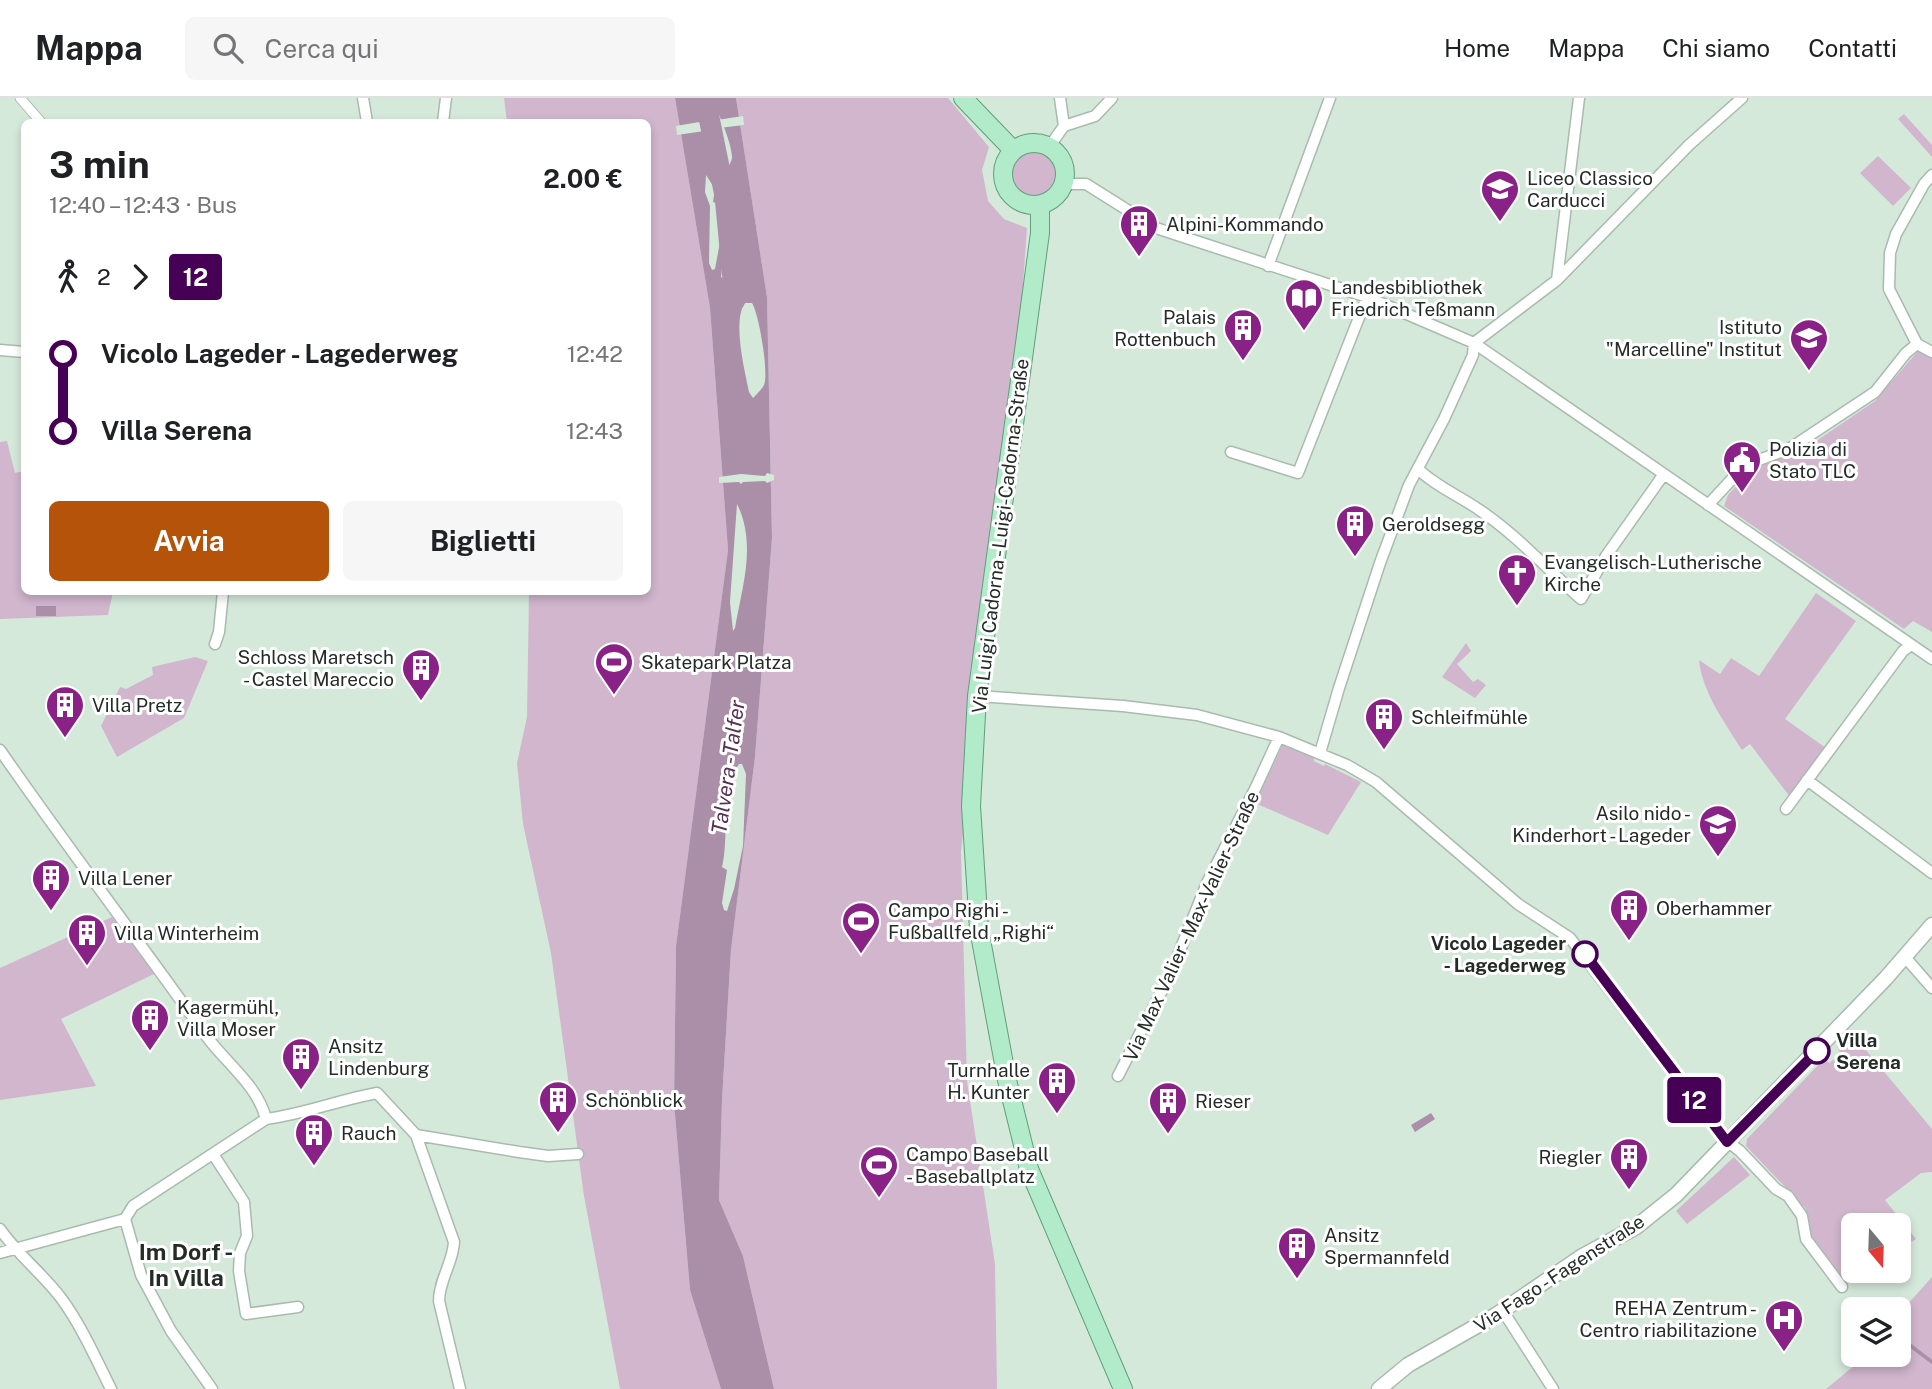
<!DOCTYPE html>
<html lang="it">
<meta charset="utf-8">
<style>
:root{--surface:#fff;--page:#f6f6f6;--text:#202124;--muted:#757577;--line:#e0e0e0;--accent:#b45309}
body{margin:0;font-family:"Public Sans",sans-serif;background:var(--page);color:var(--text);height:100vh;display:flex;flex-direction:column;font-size:26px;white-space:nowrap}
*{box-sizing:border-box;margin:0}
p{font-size:23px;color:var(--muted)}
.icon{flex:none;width:38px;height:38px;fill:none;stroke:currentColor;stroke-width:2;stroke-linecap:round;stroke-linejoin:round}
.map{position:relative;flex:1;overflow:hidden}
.panel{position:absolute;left:21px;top:21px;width:630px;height:476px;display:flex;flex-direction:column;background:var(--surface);border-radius:10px;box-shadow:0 4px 10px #0003}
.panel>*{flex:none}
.badge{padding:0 14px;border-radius:5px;font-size:24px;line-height:46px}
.needle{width:46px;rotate:161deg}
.tools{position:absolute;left:1841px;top:1115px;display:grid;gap:14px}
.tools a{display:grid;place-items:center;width:70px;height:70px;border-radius:10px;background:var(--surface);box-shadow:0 4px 10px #0003;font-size:35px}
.map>.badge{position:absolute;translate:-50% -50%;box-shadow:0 0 0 4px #fff}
.legs{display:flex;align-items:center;gap:10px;height:77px;padding:0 28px;font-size:23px}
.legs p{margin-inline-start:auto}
.overview{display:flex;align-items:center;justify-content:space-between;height:119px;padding:0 28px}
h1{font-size:38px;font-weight:700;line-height:52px}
.cta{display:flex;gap:14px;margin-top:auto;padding:14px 28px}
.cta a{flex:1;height:80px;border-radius:10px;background:var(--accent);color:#fff;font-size:28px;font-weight:700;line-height:80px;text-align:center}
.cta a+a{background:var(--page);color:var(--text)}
ul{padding:0 28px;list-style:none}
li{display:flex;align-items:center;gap:24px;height:77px;font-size:26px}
li i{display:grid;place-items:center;width:10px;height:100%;margin:0 9px;background:currentColor}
li i::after{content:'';width:18px;height:18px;margin:-9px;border:5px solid;border-radius:50%;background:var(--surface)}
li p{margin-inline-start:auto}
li:first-child i{background:linear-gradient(#0000 50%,currentColor 0)}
li:last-child i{background:linear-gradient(currentColor 50%,#0000 0)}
header{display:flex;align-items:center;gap:42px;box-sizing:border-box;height:98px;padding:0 35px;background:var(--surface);border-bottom:2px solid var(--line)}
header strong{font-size:33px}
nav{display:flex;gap:38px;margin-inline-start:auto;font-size:24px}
.search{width:490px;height:63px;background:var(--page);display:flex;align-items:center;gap:18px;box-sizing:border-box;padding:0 24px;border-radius:10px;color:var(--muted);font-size:26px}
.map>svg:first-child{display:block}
</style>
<header>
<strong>Mappa</strong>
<div class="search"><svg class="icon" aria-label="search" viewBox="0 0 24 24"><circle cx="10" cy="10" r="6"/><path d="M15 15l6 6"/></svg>Cerca qui</div>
<nav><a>Home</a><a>Mappa</a><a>Chi siamo</a><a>Contatti</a></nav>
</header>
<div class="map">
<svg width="1932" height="1291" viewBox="0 0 1932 1291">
<rect width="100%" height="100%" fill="#d5e9db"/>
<!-- green -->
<path fill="#d1b6ce" d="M504,0H675L710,210L728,452L676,848L674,1005L690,1192L721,1291H620L584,1098L551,855L523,726L517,665L527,619L529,494H648V24H507Z
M736,0H948L989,49L982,72L988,103L1004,121L1027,130L1015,300L961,753L967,983L995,1166L997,1291H774L743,1158L719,1102L722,1002L731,852L755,659L772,440L767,199Z
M1904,16L1932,47V59L1898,21Z
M1011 76a23 23 0 1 1 46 0a23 23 0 1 1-46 0Z
M1878,58L1911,90L1893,108L1860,75Z
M1918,253L1932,260V534L1913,523L1904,531L1724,408L1728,397L1751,372L1764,363L1786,360L1803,352L1875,303Z
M7,343L15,375L24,373V494H113L108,517L0,521V344Z
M1816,495L1856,523L1785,621L1826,650L1790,699L1750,646L1742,652C1725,625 1702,594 1699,562L1720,576L1731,560L1759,578Z
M1466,545L1471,553L1457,566L1473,584L1478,581L1486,587L1475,600L1442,579Z
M195,559L208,563L184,620L117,659L101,628L120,589L126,591L153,577L152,569Z
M1284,644L1314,660V663L1324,668L1325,666L1361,684L1328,737L1255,705Z
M112,819L154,876L61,921L96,988L0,1002V870Z
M1855,939L1932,1031V1074L1921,1075L1885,1102L1916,1141L1899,1151V1127H1853V1172L1864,1173L1843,1185L1812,1144L1806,1111L1746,1048L1747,1041L1825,960L1829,965L1841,956L1837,949L1842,943H1849Z
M1734,1059L1750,1077L1687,1126L1676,1113Z
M1932,1179V1291H1826L1867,1257L1899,1256V1216Z"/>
<!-- water -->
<path fill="#ab8fa9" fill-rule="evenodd" d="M675,0H736L767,199L772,440L755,659L731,852L722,1002L719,1102L743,1158L774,1291H721L690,1192L674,1005L676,848L728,452L710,210ZM712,4C719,13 733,50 732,60C731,65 729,67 727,71L722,73C705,59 702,23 712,4ZM706,77L715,91L713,104L726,109L735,137L736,168L724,181L721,179L723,161L720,144L715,171L712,172L709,165L710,108L705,94ZM745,205H752C759,216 769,275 764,287C762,291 757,296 753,300L749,294C745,273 732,223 745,205ZM737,406C757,446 742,489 735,530L733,533L730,504ZM739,666H742L746,676L743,748L734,791L727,813L724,812L722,805L727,772L722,769C729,743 721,689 739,666Z
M36,508H56V518H36Z
M1431,1015L1435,1021L1415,1034L1411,1027Z"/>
<!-- pier -->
<path fill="#d5e9db" d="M743,18L744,27L719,30L717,22Z
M711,22V32L677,37L676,28Z
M767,375L774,377V382L767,385L765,383L743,384L741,386L739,384L719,385V379L741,376L765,378Z"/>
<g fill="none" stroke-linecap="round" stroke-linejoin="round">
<!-- stream -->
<path stroke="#ab8fa9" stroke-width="3.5" d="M1899,1239L1932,1264"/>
<!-- river -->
<path stroke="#ab8fa9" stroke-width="21" d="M705,0L725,98L735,202"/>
<defs>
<path id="pedestrian" d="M20,0L41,24"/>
<path id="minor" d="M363,0L367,24
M1060,0L1064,28
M443,24L446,0
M1049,49L1064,28L1095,18L1112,0
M1064,86H1086L1156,130L1367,199L1474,245L1932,561
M1268,168L1330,0
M1557,182L1579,0
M1474,245L1557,182L1689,47L1742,0
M1917,246L1889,191L1890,155L1896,136L1924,86L1932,77
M1917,246L1932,254
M0,252L24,254
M1231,354L1298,375L1367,199
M1419,372C1437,389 1458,397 1478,411C1516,436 1547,471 1581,501L1606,458L1664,376
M1708,407L1745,367L1789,351L1875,294L1906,255L1917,246
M215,546L219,534L223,494
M977,598L1123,608L1197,617L1279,639L1347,667L1376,684L1518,806L1570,840L1722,1039L1740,1053L1776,1091L1788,1098L1802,1118L1806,1141L1842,1189
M0,652C67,749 139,843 207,939C227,966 258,988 266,1021L133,1108L125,1121
M1320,655L1339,590L1380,465L1409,387L1444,321L1473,257L1474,245
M1807,682L1932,775
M1786,711L1903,553L1911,547
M1905,859L1932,890
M1118,978L1170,877L1207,785L1256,689L1279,639
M266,1021C304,1016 339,1002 377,995L416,1037L519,1054L548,1058L578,1056
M416,1037L454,1144C453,1165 439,1182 439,1203L460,1291
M213,1056L244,1104L247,1138L240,1155L239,1173L246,1216L298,1209
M125,1121L141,1177L171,1233L212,1291
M0,1131C18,1157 42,1175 61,1200C81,1227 96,1261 111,1291
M0,1155L125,1121
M1503,1213L1553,1291"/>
<path id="tertiary" d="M1379,1291L1408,1267L1496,1217L1581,1159L1636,1129L1676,1097L1886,880L1932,827"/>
<path id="primary" d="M963,0L1013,52
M1003 76a31 31 0 1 1 62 0a31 31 0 1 1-62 0Z
M1040,107V135L977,598L971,708L979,831L1007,982L1029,1071L1123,1291"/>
</defs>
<!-- pedestrian casing -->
<use href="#pedestrian" stroke="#a8bbae" stroke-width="11"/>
<!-- minor casing -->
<use href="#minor" stroke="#a8bbae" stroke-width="13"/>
<!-- tertiary casing -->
<use href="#tertiary" stroke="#a8bbae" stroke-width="17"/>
<!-- primary casing -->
<use href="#primary" stroke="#5f9f7a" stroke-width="20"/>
<!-- pedestrian -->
<use href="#pedestrian" stroke="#fff" stroke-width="9"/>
<!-- minor -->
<use href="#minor" stroke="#fff" stroke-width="10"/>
<!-- tertiary -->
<use href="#tertiary" stroke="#fff" stroke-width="14"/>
<!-- primary -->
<use href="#primary" stroke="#b2ebca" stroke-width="18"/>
</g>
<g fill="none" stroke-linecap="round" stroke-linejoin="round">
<defs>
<path id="line-1" d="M1585,856L1727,1044L1817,953"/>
</defs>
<!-- line-1 casing -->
<use href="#line-1" stroke="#fff" stroke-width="16"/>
<!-- line-1 -->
<use href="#line-1" stroke="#460056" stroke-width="10"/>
</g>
<!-- icons -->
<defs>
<symbol id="school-pin" viewBox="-11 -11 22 30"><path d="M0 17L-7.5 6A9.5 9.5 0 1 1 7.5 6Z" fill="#8a2187" stroke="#fff"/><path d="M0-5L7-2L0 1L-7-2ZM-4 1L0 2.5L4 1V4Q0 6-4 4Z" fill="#fff"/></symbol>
<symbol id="building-pin" viewBox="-11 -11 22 30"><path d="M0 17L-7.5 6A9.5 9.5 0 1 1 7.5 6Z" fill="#8a2187" stroke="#fff"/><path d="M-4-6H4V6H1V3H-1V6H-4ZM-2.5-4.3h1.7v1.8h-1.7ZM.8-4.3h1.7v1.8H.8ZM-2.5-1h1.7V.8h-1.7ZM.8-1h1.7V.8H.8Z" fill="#fff"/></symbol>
<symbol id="library-pin" viewBox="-11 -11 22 30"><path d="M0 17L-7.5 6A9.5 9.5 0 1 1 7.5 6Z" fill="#8a2187" stroke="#fff"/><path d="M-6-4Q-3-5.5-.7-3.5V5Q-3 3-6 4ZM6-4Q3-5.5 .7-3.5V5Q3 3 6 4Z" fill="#fff"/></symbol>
<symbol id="civic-pin" viewBox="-11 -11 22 30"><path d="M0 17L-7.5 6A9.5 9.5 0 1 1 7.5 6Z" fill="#8a2187" stroke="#fff"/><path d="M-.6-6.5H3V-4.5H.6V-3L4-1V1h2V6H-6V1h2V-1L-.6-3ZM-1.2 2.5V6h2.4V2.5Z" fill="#fff"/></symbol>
<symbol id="church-pin" viewBox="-11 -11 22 30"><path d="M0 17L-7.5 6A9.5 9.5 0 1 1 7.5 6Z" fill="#8a2187" stroke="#fff"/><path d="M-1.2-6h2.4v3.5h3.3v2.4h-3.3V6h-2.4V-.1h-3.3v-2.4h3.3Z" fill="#fff"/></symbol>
<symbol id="stadium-pin" viewBox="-11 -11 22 30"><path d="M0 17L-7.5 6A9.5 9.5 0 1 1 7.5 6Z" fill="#8a2187" stroke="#fff"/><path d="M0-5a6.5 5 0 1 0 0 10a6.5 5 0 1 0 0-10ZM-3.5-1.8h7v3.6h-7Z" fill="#fff"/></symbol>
<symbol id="hospital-pin" viewBox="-11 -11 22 30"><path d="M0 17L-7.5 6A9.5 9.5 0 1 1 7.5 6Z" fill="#8a2187" stroke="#fff"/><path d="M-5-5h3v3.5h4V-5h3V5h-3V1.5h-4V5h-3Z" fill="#fff"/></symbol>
</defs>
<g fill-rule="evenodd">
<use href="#school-pin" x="1478" y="69" width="44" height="60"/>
<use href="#building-pin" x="1117" y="104" width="44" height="60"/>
<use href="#library-pin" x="1282" y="178" width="44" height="60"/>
<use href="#building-pin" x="1221" y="208" width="44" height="60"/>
<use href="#school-pin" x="1787" y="218" width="44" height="60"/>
<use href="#civic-pin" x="1720" y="340" width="44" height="60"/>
<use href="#building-pin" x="1333" y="404" width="44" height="60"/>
<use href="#church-pin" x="1495" y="453" width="44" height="60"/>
<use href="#stadium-pin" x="592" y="542" width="44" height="60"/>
<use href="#building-pin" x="399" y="548" width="44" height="60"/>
<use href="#building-pin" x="43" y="585" width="44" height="60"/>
<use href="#building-pin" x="1362" y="597" width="44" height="60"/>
<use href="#school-pin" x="1696" y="704" width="44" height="60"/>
<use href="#building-pin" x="29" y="758" width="44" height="60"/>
<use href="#building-pin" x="1607" y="788" width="44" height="60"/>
<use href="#stadium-pin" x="839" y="801" width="44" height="60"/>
<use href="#building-pin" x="65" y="813" width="44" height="60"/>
<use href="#building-pin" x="128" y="898" width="44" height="60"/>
<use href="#building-pin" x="279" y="937" width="44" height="60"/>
<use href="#building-pin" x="1035" y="961" width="44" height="60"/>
<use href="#building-pin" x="536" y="980" width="44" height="60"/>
<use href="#building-pin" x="1146" y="981" width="44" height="60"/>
<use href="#building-pin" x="292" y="1013" width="44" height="60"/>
<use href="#building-pin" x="1607" y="1037" width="44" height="60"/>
<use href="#stadium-pin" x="857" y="1045" width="44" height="60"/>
<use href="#building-pin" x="1275" y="1126" width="44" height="60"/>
<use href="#hospital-pin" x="1762" y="1199" width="44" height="60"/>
</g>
<!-- markers -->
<g fill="#fff" stroke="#460056" stroke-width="3.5">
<circle cx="1585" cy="856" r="12"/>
<circle cx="1817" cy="953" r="12"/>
</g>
<g text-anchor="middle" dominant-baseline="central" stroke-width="6" stroke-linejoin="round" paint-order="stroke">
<!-- poi labels -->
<g font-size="19" fill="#242c27" stroke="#fff" text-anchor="start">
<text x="1527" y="80">Liceo Classico<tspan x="1527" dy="22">Carducci</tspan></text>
<text x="1166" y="126">Alpini-Kommando</text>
<text x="1331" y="189">Landesbibliothek<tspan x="1331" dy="22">Friedrich Teßmann</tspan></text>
<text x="1216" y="219" text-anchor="end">Palais<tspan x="1216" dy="22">Rottenbuch</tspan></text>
<text x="1782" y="229" text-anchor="end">Istituto<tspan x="1782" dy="22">"Marcelline" Institut</tspan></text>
<text x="1769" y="351">Polizia di<tspan x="1769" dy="22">Stato TLC</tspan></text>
<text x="1382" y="426">Geroldsegg</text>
<text x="1544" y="464">Evangelisch-Lutherische<tspan x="1544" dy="22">Kirche</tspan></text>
<text x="394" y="559" text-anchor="end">Schloss Maretsch<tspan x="394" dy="22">- Castel Mareccio</tspan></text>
<text x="641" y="564">Skatepark Platza</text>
<text x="92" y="607">Villa Pretz</text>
<text x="1411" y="619">Schleifmühle</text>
<text x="1691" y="715" text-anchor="end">Asilo nido -<tspan x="1691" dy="22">Kinderhort - Lageder</tspan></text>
<text x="78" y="780">Villa Lener</text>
<text x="1656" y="810">Oberhammer</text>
<text x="888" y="812">Campo Righi -<tspan x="888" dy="22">Fußballfeld „Righi“</tspan></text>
<text x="114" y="835">Villa Winterheim</text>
<text x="177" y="909">Kagermühl,<tspan x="177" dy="22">Villa Moser</tspan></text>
<text x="328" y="948">Ansitz<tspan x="328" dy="22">Lindenburg</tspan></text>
<text x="1030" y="972" text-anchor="end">Turnhalle<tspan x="1030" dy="22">H. Kunter</tspan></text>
<text x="585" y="1002">Schönblick</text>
<text x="1195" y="1003">Rieser</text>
<text x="341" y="1035">Rauch</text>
<text x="906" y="1056">Campo Baseball<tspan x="906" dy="22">- Baseballplatz</tspan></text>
<text x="1602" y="1059" text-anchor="end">Riegler</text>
<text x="1324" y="1137">Ansitz<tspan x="1324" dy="22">Spermannfeld</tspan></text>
<text x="1757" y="1210" text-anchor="end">REHA Zentrum -<tspan x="1757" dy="22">Centro riabilitazione</tspan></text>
</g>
<!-- street labels -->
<g font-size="19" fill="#242c27" stroke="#fff">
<text transform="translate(1000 438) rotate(-83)">Via Luigi Cadorna - Luigi-Cadorna-Straße</text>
<text transform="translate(1191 828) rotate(-65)">Via Max Valier - Max-Valier-Straße</text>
<text transform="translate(1559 1175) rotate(-33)">Via Fago - Fagenstraße</text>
</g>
<!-- stop labels -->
<g font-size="19" font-weight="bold" fill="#242c27" stroke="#fff" text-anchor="end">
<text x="1566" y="845">Vicolo Lageder<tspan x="1566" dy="22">- Lagederweg</tspan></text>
<text x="1836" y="942" text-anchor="start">Villa<tspan x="1836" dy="22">Serena</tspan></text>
</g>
<!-- water labels -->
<g font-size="21" font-style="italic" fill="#583055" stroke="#fff">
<text transform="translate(728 669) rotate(-82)">Talvera - Talfer</text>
</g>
<!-- quarter labels -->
<g font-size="23" font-weight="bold" fill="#242c27" stroke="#fff">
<text x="186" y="1153">Im Dorf -<tspan x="186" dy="26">In Villa</tspan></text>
</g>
</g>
</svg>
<div class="tools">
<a><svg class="needle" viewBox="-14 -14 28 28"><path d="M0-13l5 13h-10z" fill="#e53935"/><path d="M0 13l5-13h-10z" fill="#757577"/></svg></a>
<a><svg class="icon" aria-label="layers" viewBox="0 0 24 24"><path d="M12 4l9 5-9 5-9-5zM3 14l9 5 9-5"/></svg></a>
</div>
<b class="badge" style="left:1694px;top:1002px;background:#460056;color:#fff">12</b>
<section class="panel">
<div class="overview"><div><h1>3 min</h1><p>12:40 – 12:43 · Bus</p></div><b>2.00 €</b></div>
<div class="legs"><svg class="icon" aria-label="walk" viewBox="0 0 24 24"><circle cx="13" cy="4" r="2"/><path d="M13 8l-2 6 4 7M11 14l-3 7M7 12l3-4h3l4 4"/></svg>2<svg class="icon" aria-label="forward" viewBox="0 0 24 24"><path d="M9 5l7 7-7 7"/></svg><b class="badge" style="background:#460056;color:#fff">12</b></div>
<ul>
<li><i style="color:#460056"></i><b>Vicolo Lageder - Lagederweg</b><p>12:42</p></li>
<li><i style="color:#460056"></i><b>Villa Serena</b><p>12:43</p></li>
</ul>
<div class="cta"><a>Avvia</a><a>Biglietti</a></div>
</section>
</div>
